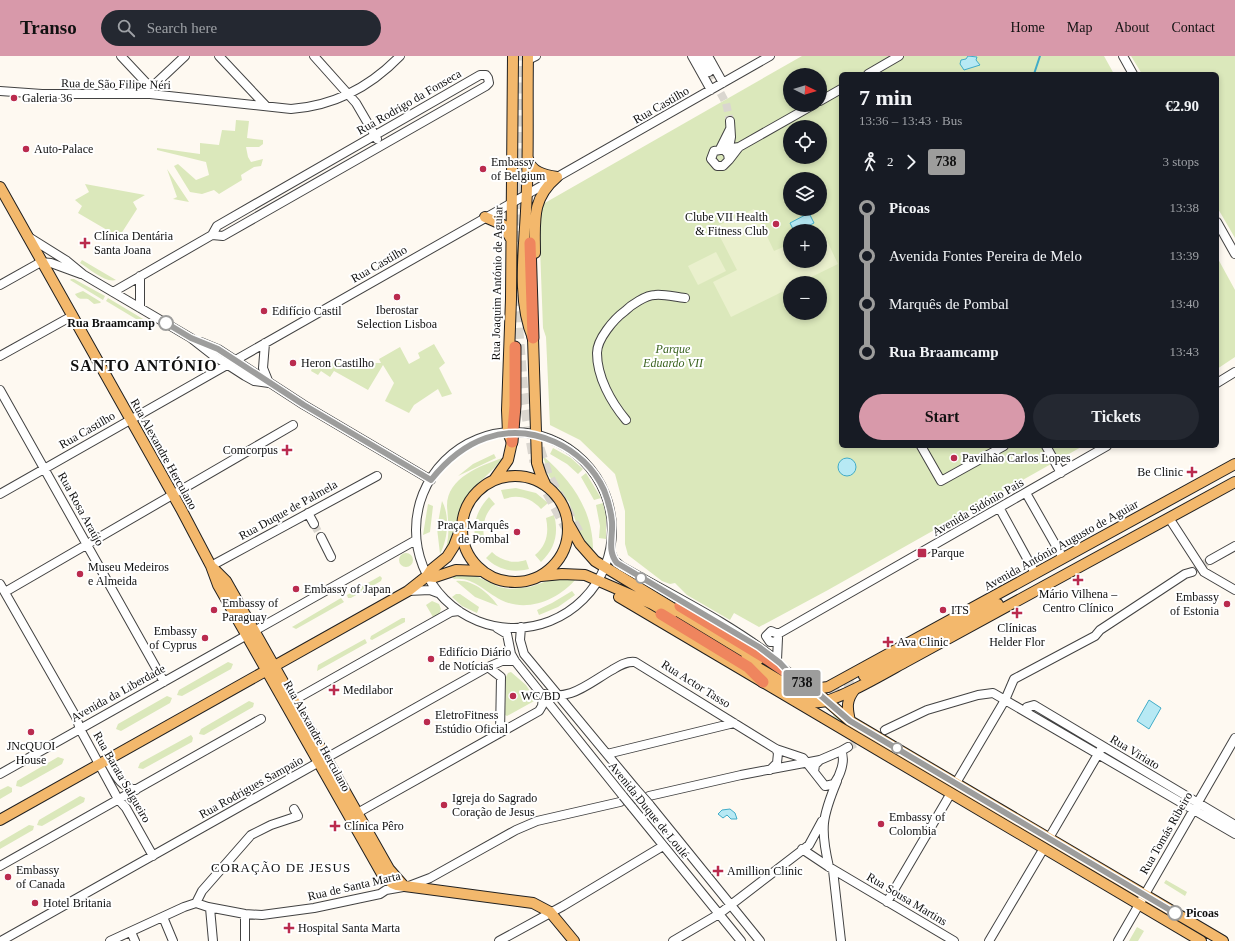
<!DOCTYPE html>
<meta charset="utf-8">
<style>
:root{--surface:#171b24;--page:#242831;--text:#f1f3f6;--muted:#9ea1a6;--accent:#d899aa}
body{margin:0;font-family:Georgia,serif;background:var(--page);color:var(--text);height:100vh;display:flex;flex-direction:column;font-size:15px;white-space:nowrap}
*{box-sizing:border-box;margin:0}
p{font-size:13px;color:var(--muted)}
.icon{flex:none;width:22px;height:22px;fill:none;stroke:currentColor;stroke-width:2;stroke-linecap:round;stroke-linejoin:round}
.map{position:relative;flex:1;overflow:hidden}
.panel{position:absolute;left:839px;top:16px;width:380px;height:376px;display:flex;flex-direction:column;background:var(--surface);border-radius:6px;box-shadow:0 2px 6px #0003}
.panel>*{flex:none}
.badge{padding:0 8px;border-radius:3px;font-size:14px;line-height:26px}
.needle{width:26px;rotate:95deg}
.buttons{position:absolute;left:783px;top:12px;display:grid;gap:8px}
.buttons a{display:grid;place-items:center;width:44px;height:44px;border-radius:50%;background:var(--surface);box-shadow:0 2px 6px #0003;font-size:20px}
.map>.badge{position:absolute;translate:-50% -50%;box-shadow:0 0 0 2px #fff}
.legs{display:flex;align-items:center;gap:6px;height:44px;padding:0 20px;font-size:13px}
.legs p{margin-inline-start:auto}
.overview{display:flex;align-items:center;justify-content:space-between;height:68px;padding:0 20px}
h1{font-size:22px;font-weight:600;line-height:30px}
.cta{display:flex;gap:8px;margin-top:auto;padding:8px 20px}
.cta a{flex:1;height:46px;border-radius:24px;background:var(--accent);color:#111;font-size:16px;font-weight:600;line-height:46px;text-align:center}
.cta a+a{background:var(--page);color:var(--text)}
ul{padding:0 20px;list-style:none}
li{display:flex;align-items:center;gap:14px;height:48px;font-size:15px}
li i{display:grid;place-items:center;width:6px;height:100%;margin:0 5px;background:currentColor}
li i::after{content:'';width:10px;height:10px;margin:-5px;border:3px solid;border-radius:50%;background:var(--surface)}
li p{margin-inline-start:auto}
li:first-child i{background:linear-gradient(#0000 50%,currentColor 0)}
li:last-child i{background:linear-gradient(currentColor 50%,#0000 0)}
header{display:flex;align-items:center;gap:24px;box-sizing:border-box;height:56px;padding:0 20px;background:var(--accent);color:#111}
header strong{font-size:19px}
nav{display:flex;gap:22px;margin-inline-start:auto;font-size:14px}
.search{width:280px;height:36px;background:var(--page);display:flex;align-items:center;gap:10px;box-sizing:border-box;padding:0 14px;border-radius:22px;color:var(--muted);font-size:15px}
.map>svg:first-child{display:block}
</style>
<header>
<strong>Transo</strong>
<div class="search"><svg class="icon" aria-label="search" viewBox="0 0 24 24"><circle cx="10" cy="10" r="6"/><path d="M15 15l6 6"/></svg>Search here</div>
<nav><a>Home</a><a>Map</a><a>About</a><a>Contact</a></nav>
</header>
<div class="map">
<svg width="1235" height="885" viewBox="0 0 1235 885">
<rect width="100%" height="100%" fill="#fef9f1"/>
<!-- green -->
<path fill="#dbe8bb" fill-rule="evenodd" d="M802,0H1104L1114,18H841V390H1083L828,534L759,571L734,557L730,564L687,539L675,527L670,528L662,525L628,499L625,488V455L615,418L580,384L550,369L546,281L543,272L539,165L543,148ZM790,19H820V49H790ZM790,71H820V101H790ZM790,123H820V153H790ZM790,175H820V205H790ZM790,227H820V257H790Z
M1131,0H1235V182L1217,151V18H1142Z
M236,64L249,65L247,82L263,84V88L259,91H246L248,101L251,106L263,103L261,110L254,111L241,119L242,124L219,138L214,134L202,138L190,136L174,110L178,108L196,124L209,119L206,106L157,94V92L200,98V87L219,89L222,74L235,75Z
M167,113L189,146L173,143L177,141Z
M85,128L145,139L133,146L137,153L119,181L78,157L82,150L75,144L89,136Z
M1217,201L1235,234V301L1217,313Z
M82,204L116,224C105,227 90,213 80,207Z
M71,223H74L105,240L103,244L70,224Z
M83,235L101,246L100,247L94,248L88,243C83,242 79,245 75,238Z
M108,242L143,263L141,266L106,245Z
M434,288L445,307L439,312L452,338L442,341L438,333L414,349L409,357L385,345L394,327L383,309L368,334L334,315L330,321L321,315L318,319L311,315L313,310L312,307H381L379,303L400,291L409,308L420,302L418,297Z
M553,392L571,402L583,413L578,418L567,408L550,398Z
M494,398L496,402L458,420L473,408Z
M543,400C573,426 594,456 593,497L579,475L569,446L549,420Z
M502,402C490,421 470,429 461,450C455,462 457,485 446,492C450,477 448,465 447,450C447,421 481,410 502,402Z
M586,417L601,442L594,444L581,421Z
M516,432L536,437L548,447L541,453C531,442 518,438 504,443L501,434Z
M489,441L495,448C485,456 482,469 484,481L475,484C473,466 477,454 489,441Z
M442,445C450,460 448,483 440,498L437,472Z
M603,447L606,460V483L599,482L600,470L596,449Z
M428,448L433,450L430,476L423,479Z
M554,459C559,477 555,493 541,506L535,499C547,489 549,476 546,462Z
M492,496C501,505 514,508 526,504L529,513C513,517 498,514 486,502Z
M399 504a7 7 0 1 1 14 0a7 7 0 1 1-14 0Z
M457,518L474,519L499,531L510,533L530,531L553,523H576C558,544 527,557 501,544C485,536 474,521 454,523L451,519Z
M380,520L382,522L381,525L351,542H348L347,539Z
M456,525C472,523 489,537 498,550L475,541Z
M572,535L575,539L558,551L539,559L537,554L552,547Z
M456,538H460L479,551L477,557L462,550L452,541Z
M341,542L344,546L296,573L292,571Z
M432,545L439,548L441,553L439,558L433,561L426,549Z
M402,562H405V566L372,584L370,583L371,580Z
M365,583L367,587L317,615L318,609Z
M228,606L233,608L231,613L182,640L177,639L179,634Z
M511,616L526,629L536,644L507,660L505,659L506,621L508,617Z
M167,640L172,642L170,647L121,675L116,673L118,668Z
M249,645L254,647L253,651L204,679L199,678L201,673Z
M834,658L847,669L941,725L847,670L833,660Z
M191,679L193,682L192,686L143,713L138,712L140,707Z
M58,701L64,703L62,708L21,731L16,730L17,725Z
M948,728L1052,790V791L947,729Z
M8,730L12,732V736L0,743V734Z
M80,740L85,742L84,746L42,770L37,769L39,764Z
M29,769L34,770L33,774L0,793V786Z
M1166,824L1187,836L1185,840L1164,827Z
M1137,871L1144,875L1138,885H1129Z"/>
<!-- pitch -->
<path fill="#eaf0cd" d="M754,153L774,195L790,188V205H820V175H816L821,172L838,208L799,227H790V232L731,261L713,226L737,214L715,171Z
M716,196L726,215L698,229L688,210Z"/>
<!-- water -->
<path fill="#b7e9f4" stroke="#41acc8" d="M968,0L977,1L976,4L980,9L964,14L960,8L961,4L966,3Z
M809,157L814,167L798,175H794L790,167Z
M838 411a9 9 0 1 1 18 0a9 9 0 1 1-18 0Z
M1149,644L1161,652L1149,673L1137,665Z
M730,753L735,757L737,763H731L727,759L723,762L718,758L722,754Z"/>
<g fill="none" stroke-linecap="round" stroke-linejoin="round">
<!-- stream -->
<path stroke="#41acc8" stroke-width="2" d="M1034,18L1040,0"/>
<!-- minor-tunnel -->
<path stroke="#dad6cf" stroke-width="8" stroke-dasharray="8 4" stroke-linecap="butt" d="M709,16L726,47L730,65
M314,468L321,481
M1192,516L1210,504
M848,691L885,674
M621,746L649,740"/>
<!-- highway-tunnel -->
<path stroke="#dad6cf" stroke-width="11" stroke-dasharray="11 5.5" stroke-linecap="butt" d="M520,186L522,0
M515,239L523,337L535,406
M539,392L547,418L578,476
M540,422L570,478
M618,514L680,550
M813,639L829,638L864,620"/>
<defs>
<path id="minor" d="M121,0L151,32L150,38
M219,0L266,50
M314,0L356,47L377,83
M692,0L711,34
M700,0L709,16
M708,0L723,27
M1123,0L1133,18
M528,4L536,0
M868,18L899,0
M151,32L185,0
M0,35L42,38H150L291,53C334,50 370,31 400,0
M820,45L841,33
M720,93L730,73
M723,93L728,98L729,104L723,110H717L711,103L714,95L739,91
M728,97L731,81L730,65
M729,104L739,91L813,49
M1217,166L1235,198
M27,180L67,205L84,219L191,282L214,300L245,320L254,325L269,327
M0,229L41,206L51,207L81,218
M113,236L212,179L217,170L480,19H486L488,22L489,27L486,30L223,180L212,179
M140,252V220
M201,286L218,293L304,349L431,424
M265,287L263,312L269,327
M0,300L72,260
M1217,327L1235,316
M0,334L164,626
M626,364C611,346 597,321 597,297C597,283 614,263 625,255C631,249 646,239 655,239C664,238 675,241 685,242
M416 474a98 98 0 1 1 196 0a98 98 0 1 1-196 0Z
M921,390L941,425L1004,390
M1046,390L1061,417
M1026,437L1063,502
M0,438L770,0
M1000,453L1035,517
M308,457L314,468
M1169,462L1204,516L1235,534
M321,481L331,501
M610,494L614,504L621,510C673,540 728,566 775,603
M1210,504L1235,490
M211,510L377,420
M0,528L76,661L80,673L118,743L126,752L153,800
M408,535L430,534L438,537
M5,536L293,369
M521,571L520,584L524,598L635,732
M497,572L507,578L511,598L515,605L623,740
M778,578L1107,390
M777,585L770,586L766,580L771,575L778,578
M777,604L778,582
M488,611L501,621L500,677
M540,637C570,646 586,629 612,614C619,610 626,605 635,606L776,693L803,702L814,716
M289,647L451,556L459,555
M1028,657L1027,651L1034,649L1235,769
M885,674L927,654L978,639L993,637L1235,778
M841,695L848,691
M607,698L734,667
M107,704C116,719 118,729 136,734
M770,714L777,707L778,697L776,693
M0,718L416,484
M956,727L1005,644L1014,623L1095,580L1100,574L1185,518L1192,516
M649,740L741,719L820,704L841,695C846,704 840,720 834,728L825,730L814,716L815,709L820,704
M649,748L760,885
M632,751L741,885
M352,760L539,655L542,650L543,641
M1049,782L1101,693
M802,793L829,811L954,885
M0,810L261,663
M829,811C820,772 822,761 837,725
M833,814L841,885
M887,846L951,737
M196,847L202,835L251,779L271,769L298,760L294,753
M210,852L213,885
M163,861L173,885
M131,876L135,885
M1,885L488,611L502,605H515
M110,885L184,851L196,847L208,851L245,858L262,859L314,852L380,838L386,834L409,830L430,822L516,774L537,765L620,746
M245,885V858
M499,885L563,850L663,790
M673,885L719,858L809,789L822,765
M989,885L1044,792
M1118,885L1235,682"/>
<path id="major" d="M528,0C527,52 529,104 526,155C524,195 517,245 533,282L537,407L541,419L546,430
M528,102C530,116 545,119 557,121
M0,131L181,453L211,510L218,529L382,818L392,827L397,829L533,847L550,856L574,885
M485,161L503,169L511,183
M535,197C535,165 531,143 557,121
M462 473a53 53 0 1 1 106 0a53 53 0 1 1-106 0Z
M494,424L508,404L512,386L508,377L507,354L511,243L513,0
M568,467L580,488L595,505L758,604
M213,512L226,525L389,813L403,829
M427,520L435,521L456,514L482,515
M541,520L562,518L585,519L652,548L671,559
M619,541L1201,885
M745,604L816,646C832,649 890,614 907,605L1235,426
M864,620L998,548
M792,622L813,633L850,665L1223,885
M813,633L828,631L1235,408
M850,665C847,652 846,644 855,633
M0,764L408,535L427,520L431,514L447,501L454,490L462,469"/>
<path id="highway" d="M530,187L533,282
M512,386L515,350V291
M680,550L767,603L799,625
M661,558L748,611L763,626"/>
</defs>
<!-- minor casing -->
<use href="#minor" stroke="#424242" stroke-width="10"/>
<!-- major casing -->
<use href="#major" stroke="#202020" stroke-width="12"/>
<!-- highway casing -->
<use href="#highway" stroke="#202020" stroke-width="13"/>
<!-- minor -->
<use href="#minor" stroke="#fff" stroke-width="8"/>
<!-- major -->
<use href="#major" stroke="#f3b86c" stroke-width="10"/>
<!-- highway -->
<use href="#highway" stroke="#ef855e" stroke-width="11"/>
<defs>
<path id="minor-bridge" d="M635,732L649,748
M623,740L632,751"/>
</defs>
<!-- minor-bridge casing -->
<use href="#minor-bridge" stroke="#424242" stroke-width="10" stroke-linecap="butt"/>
<!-- minor-bridge -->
<use href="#minor-bridge" stroke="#fff" stroke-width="8"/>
</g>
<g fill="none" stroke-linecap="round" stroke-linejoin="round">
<defs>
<path id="line-1" d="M166,267L191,282L218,293L304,349L431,424C446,405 463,390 486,382C532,366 584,391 604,434C608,444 611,456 612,466C613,481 607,495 617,507L759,591L780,607L793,621L813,633L850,665L1175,857"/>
</defs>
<!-- line-1 casing -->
<use href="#line-1" stroke="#fff" stroke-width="9"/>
<!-- line-1 -->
<use href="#line-1" stroke="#9d9d9c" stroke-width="6"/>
</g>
<!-- markers -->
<g fill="#ba2b4e" stroke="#fff" stroke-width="1.5">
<circle cx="14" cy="42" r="4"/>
<circle cx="26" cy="93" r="4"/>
<circle cx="483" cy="113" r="4"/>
<circle cx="776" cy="168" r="4"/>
<path d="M83 181h4v4h4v4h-4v4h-4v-4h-4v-4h4z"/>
<circle cx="397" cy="241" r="4"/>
<circle cx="264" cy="255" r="4"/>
<circle cx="293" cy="307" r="4"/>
<path d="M285 388h4v4h4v4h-4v4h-4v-4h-4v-4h4z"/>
<circle cx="954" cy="402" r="4"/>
<path d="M1190 410h4v4h4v4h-4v4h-4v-4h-4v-4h4z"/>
<circle cx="517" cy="476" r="4"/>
<rect x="917" y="492" width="10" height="10" rx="2"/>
<circle cx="80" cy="518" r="4"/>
<path d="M1076 518h4v4h4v4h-4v4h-4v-4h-4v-4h4z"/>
<circle cx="296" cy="533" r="4"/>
<circle cx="1227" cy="548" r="4"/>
<circle cx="214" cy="554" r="4"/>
<circle cx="943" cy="554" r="4"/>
<path d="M1015 551h4v4h4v4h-4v4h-4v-4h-4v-4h4z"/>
<circle cx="205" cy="582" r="4"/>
<path d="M886 580h4v4h4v4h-4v4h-4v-4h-4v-4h4z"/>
<circle cx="431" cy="603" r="4"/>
<path d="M332 628h4v4h4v4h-4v4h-4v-4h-4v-4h4z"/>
<circle cx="513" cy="640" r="4"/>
<circle cx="427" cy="666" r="4"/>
<circle cx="31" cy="676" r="4"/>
<circle cx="444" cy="749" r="4"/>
<circle cx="881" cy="768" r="4"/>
<path d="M333 764h4v4h4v4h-4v4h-4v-4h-4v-4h4z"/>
<path d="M716 809h4v4h4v4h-4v4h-4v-4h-4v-4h4z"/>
<circle cx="8" cy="821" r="4"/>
<circle cx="35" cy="847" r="4"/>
<path d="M287 866h4v4h4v4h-4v4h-4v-4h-4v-4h4z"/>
</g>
<g fill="#fff" stroke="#9d9d9c" stroke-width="2">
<circle cx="166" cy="267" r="7"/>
<circle cx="641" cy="522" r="5"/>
<circle cx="897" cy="692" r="5"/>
<circle cx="1175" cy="857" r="7"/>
</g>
<g text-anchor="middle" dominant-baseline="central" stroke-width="4" stroke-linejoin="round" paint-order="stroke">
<!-- street labels -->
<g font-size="12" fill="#0f0f0f" stroke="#fff">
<text transform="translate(116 28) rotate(1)">Rua de São Filipe Néri</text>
<text transform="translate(409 46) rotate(-30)">Rua Rodrigo da Fonseca</text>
<text transform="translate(661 49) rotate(-30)">Rua Castilho</text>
<text transform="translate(379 208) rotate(-30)">Rua Castilho</text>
<text transform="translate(497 227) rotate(-89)">Rua Joaquim António de Aguiar</text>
<text transform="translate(87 374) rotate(-30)">Rua Castilho</text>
<text transform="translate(164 398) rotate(61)">Rua Alexandre Herculano</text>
<text transform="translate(978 451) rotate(-30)">Avenida Sidónio Pais</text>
<text transform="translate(81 453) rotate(61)">Rua Rosa Araújo</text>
<text transform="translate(288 454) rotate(-29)">Rua Duque de Palmela</text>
<text transform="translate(1061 489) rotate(-29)">Avenida António Augusto de Aguiar</text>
<text transform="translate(696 628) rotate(32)">Rua Actor Tasso</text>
<text transform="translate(118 637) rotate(-29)">Avenida da Liberdade</text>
<text transform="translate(317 680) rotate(61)">Rua Alexandre Herculano</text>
<text transform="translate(1135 696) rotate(31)">Rua Viriato</text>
<text transform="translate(122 721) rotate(60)">Rua Barata Salgueiro</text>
<text transform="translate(251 731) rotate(-29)">Rua Rodrigues Sampaio</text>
<text transform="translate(649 754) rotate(51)">Avenida Duque de Loulé</text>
<text transform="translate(1166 777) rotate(-60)">Rua Tomás Ribeiro</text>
<text transform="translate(354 830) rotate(-13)">Rua de Santa Marta</text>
<text transform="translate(907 843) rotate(31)">Rua Sousa Martins</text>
</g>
<!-- poi labels -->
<g font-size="12" fill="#0f0f0f" stroke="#fff" text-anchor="start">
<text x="22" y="42">Galeria 36</text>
<text x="34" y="93">Auto-Palace</text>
<text x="491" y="106">Embassy<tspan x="491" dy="14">of Belgium</tspan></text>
<text x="768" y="161" text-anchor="end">Clube VII Health<tspan x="768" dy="14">&amp; Fitness Club</tspan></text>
<text x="94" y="180">Clínica Dentária<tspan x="94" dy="14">Santa Joana</tspan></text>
<text x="397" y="254" text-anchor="middle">Iberostar<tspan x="397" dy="14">Selection Lisboa</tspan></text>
<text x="272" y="255">Edifício Castil</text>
<text x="301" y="307">Heron Castilho</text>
<text x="278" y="394" text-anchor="end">Comcorpus</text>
<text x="962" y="402">Pavilhão Carlos Lopes</text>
<text x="1183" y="416" text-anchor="end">Be Clinic</text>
<text x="509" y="469" text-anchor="end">Praça Marquês<tspan x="509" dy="14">de Pombal</tspan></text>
<text x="931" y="497">Parque</text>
<text x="88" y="511">Museu Medeiros<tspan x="88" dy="14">e Almeida</tspan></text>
<text x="304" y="533">Embassy of Japan</text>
<text x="1078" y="538" text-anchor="middle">Mário Vilhena –<tspan x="1078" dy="14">Centro Clínico</tspan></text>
<text x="1219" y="541" text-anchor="end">Embassy<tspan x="1219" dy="14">of Estonia</tspan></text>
<text x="222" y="547">Embassy of<tspan x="222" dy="14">Paraguay</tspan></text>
<text x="951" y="554">ITS</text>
<text x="1017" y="572" text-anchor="middle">Clínicas<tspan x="1017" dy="14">Helder Flor</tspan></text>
<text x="197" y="575" text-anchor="end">Embassy<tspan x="197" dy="14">of Cyprus</tspan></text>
<text x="897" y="586">Ava Clinic</text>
<text x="439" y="596">Edifício Diário<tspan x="439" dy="14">de Notícias</tspan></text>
<text x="343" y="634">Medilabor</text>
<text x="521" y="640">WC/BD</text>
<text x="435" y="659">EletroFitness<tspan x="435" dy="14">Estúdio Oficial</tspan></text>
<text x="31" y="690" text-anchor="middle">JNcQUOI<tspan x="31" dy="14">House</tspan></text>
<text x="452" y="742">Igreja do Sagrado<tspan x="452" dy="14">Coração de Jesus</tspan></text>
<text x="889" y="761">Embassy of<tspan x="889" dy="14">Colombia</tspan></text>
<text x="344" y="770">Clínica Pêro</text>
<text x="16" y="814">Embassy<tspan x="16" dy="14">of Canada</tspan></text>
<text x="727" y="815">Amillion Clinic</text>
<text x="43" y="847">Hotel Britania</text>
<text x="298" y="872">Hospital Santa Marta</text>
</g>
<!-- stop labels -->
<g font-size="12" font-weight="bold" fill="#0f0f0f" stroke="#fff" text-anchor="end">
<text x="155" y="267">Rua Braamcamp</text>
<text x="1186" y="857" text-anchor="start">Picoas</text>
</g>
<!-- park labels -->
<g font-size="12" font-style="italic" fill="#3c6421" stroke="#fff">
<text x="673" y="293">Parque<tspan x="673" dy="14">Eduardo VII</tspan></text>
</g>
<!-- neighbourhood labels -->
<g font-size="13" letter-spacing="1" fill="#0f0f0f" stroke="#fff">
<text x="281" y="811">CORAÇÃO DE JESUS</text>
</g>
<!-- district labels -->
<g font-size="16" font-weight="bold" letter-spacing="1" fill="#0f0f0f" stroke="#fff">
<text x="144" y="309">SANTO ANTÓNIO</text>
</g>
</g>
</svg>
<div class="buttons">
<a><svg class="needle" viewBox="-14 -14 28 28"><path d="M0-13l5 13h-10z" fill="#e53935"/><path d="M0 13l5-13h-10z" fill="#9ea1a6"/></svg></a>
<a><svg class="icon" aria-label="locate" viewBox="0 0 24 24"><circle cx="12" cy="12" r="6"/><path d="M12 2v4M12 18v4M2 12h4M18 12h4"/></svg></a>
<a><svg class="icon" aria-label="layers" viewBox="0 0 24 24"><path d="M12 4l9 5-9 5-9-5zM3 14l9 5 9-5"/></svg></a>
<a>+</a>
<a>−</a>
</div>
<b class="badge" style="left:802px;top:627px;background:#9d9d9c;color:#111">738</b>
<section class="panel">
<div class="overview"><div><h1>7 min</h1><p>13:36 – 13:43 · Bus</p></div><b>€2.90</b></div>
<div class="legs"><svg class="icon" aria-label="walk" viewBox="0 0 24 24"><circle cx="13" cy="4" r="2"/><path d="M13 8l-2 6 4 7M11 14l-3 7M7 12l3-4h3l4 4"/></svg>2<svg class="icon" aria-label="forward" viewBox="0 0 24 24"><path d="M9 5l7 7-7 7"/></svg><b class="badge" style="background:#9d9d9c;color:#111">738</b><p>3 stops</p></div>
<ul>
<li><i style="color:#9d9d9c"></i><b>Picoas</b><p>13:38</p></li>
<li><i style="color:#9d9d9c"></i><span>Avenida Fontes Pereira de Melo</span><p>13:39</p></li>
<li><i style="color:#9d9d9c"></i><span>Marquês de Pombal</span><p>13:40</p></li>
<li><i style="color:#9d9d9c"></i><b>Rua Braamcamp</b><p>13:43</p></li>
</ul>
<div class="cta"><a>Start</a><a>Tickets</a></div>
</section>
</div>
